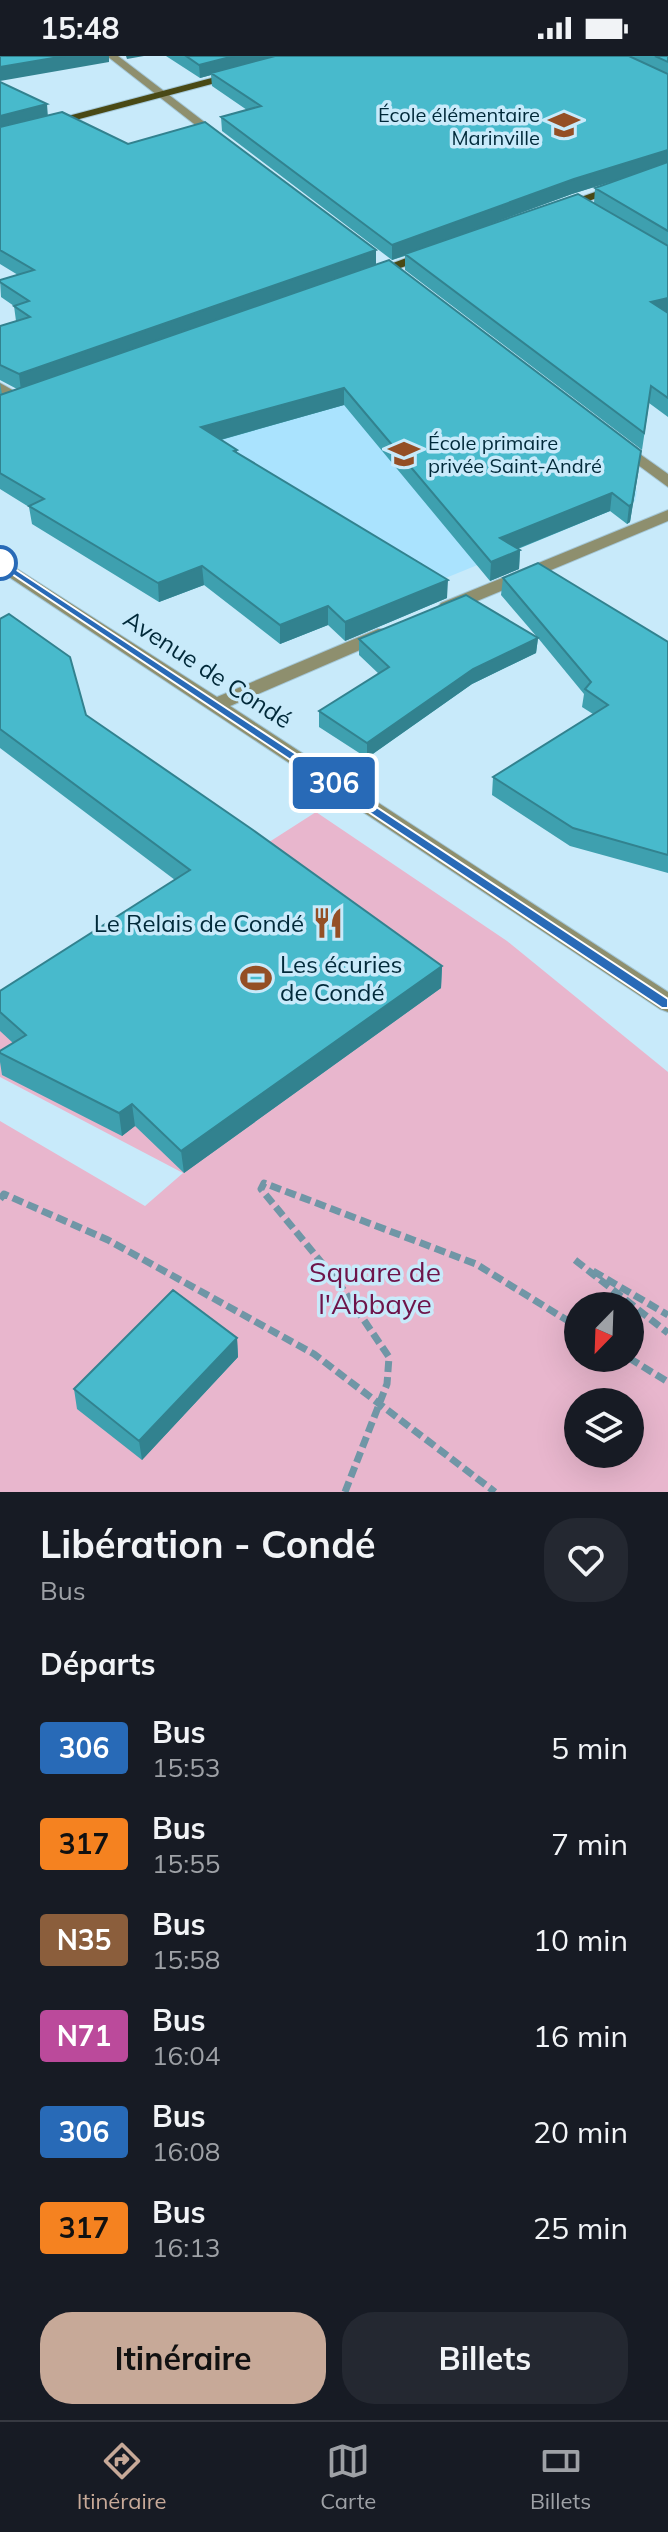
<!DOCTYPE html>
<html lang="fr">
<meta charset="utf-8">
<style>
:root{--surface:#171b24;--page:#242831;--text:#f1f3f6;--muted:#9ea1a6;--line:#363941;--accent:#c7a998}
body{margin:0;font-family:Mulish,sans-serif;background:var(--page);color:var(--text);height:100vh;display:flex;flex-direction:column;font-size:30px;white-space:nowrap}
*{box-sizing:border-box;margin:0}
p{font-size:26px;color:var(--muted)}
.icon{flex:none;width:44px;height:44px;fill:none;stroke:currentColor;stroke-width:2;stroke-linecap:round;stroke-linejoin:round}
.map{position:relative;height:1436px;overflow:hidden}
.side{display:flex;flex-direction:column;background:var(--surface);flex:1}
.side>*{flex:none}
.badge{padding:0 16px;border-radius:6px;font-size:28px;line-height:52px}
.needle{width:52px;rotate:203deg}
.controls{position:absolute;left:564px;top:1236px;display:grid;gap:16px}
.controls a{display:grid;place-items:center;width:80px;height:80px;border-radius:50%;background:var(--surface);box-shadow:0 8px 32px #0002;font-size:40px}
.map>.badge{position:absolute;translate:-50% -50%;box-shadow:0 0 0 4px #fff}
h2{padding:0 40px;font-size:30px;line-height:72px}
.round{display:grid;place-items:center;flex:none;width:84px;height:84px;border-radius:32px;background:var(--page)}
.summary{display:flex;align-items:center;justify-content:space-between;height:136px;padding:0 40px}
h1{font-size:38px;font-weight:700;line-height:60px}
.action{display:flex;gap:16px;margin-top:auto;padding:16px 40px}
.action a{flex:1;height:92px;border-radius:32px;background:var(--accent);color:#111;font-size:32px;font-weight:700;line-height:92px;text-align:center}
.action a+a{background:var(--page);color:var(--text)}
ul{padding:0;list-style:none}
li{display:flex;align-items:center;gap:24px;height:96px;padding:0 40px}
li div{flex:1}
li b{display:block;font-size:30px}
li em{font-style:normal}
li .badge{min-width:88px;font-weight:700;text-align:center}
.status{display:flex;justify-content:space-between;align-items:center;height:56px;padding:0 40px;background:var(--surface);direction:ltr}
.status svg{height:22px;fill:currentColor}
.menu{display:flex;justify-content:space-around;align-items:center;height:112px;border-top:2px solid var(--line);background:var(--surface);font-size:22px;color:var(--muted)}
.menu a{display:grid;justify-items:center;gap:4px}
.menu .current{color:var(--accent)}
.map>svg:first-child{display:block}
</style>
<div class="status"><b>15:48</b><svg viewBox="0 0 49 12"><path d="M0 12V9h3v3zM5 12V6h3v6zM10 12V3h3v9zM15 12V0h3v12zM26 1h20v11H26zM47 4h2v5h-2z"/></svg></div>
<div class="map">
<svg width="668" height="1436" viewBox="0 0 668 1436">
<rect width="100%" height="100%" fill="#c8eafa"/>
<!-- built -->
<path fill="#aae3fe" d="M387,239L637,435L635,445L426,530L111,331Z"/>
<!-- green -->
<path fill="#e8b6cd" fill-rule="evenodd" d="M316,756L507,885L668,1016V1436H0V1065L145,1150L183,1117L0,1021V959ZM578,1250H630V1302H578ZM578,1346H630V1398H578Z"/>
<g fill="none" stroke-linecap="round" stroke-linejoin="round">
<defs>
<path id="minor" d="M107,0H118L224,81V85H216Z
M0,327L25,341V347H15L0,337Z
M620,384L668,418V431L615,392V386Z
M668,454V465L453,555L447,556L438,551L441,547Z
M0,502L217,641L378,573H390L393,577L390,581L230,650L668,936V956L660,953L0,515Z"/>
<path id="major" d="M238,15L242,16V20L0,84V78Z
M668,110V117L563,154L553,151Z
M430,193L436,197L434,200L375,221L364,218Z"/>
</defs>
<!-- minor casing -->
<use href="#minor" stroke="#a4c7d7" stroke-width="2"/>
<!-- major casing -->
<use href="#major" stroke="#a4c7d7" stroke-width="2"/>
<!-- path -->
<path stroke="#7096a6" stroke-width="7" stroke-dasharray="11 5" stroke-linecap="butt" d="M0,1143L4,1138L108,1184L314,1298L495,1436
M575,1204L668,1277
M593,1215L668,1259
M629,1302L668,1326
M345,1436L387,1328L389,1301L340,1229L261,1133L264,1127L476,1208L578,1271"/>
<!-- minor -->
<use href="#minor" fill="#8e8f6e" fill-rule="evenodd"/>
<!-- major -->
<use href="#major" fill="#494915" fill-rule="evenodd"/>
</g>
<!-- wall -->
<path fill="#3ea0af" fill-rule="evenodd" d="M166,0H668V361L649,347L642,394L405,214V200L392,204L222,75L221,61L247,54L212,30L211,19L200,22ZM616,124L595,132L594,147L479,172L572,138Z
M0,26L48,60L376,209L641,395L630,466L627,468L610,455L518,493L520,494L519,513L490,525L344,349L221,384L237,394V397L447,542L345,585L328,569L280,588L204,529L159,546L32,468L29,451L0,433V327L2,338L17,333L0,324V270L16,265L14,250L1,241L0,224L18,219L0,208Z
M503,522L668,586V817L570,790L492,739L493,721L593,658L582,651L584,638L538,582L536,597L472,628L367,702L319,671V655L379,618L359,599V583L537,581L501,539Z
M0,563L86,659L442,910L441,932L184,1117L135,1070L122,1080L2,1019L0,1006V995L13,987L0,975V935L175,824L0,692Z
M237,1282L238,1301L142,1404L77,1353L74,1333Z"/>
<!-- shaded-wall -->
<path fill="#32828f" d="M65,0H109V6L0,25V11Z
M126,0H144L127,3Z
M234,0H285L211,17V19L200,22L199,9Z
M47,48L48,62L0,75V60Z
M668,94V108L572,138L392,204V189L574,123Z
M376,194V210L21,335L19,318Z
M668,242V258L651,246Z
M344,332V349L202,389L201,371Z
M639,412L630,466L627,468L629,450Z
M612,437L610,455L499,500L500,482Z
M520,494L519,513L490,525L491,506Z
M202,510L204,529L159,546L158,527Z
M448,524L447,542L345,585V566Z
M328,550V569L280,588V569Z
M538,582L536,597L472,628L367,702V687L473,613Z
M442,910L441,932L184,1117L181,1095Z
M132,1048L135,1070L122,1080L119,1057Z
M237,1282L238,1301L142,1404L139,1385Z"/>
<!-- building -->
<path fill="#48bacc" stroke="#32828f" stroke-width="2" d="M0,0H65L0,11Z
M186,0H234L199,9Z
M275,0H629L668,18V94L574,123L392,189L221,61L261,50L211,17Z
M655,0H668V6Z
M0,26L47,48L0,60Z
M62,56L128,88L205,66L376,194L19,318L0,309V270L30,261L14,250L29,245L0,226V224L34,214L0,194V71Z
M668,106V175L595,132Z
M578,138L668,190V242L651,246L668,257V342L651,330L644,377L405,198Z
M389,204L641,395L632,448L629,450L612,437L500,482L520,494L491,506L344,332L201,371L237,394L234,395L448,524L345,566L328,550L280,569L202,510L158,527L29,450L44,443L0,417V339Z
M538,507L668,586V799L573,772L493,721L608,649L585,633L591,626L503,522Z
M466,539L538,582L473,613L367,687L319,655L389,611L359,583Z
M9,558L70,601L86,659L253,774L442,910L181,1095L132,1048L119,1057L0,997V995L26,979L0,956V935L190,814L0,673V563Z
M173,1234L237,1282L139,1385L74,1333Z"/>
<!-- line -->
<path fill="#286ab7" stroke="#fff" stroke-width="2" d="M0,503L668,943V952H662L0,510Z"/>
<!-- icons -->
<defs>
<symbol id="school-bare" viewBox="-9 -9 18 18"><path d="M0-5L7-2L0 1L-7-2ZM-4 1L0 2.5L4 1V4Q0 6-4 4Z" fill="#944f25" stroke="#c8eafa" stroke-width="2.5" paint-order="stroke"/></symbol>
<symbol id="restaurant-bare" viewBox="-9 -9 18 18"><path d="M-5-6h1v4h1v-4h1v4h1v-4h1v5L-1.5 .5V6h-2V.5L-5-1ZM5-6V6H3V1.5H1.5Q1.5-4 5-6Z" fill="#944f25" stroke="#c8eafa" stroke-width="2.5" paint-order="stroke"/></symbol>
<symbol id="stadium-bare" viewBox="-9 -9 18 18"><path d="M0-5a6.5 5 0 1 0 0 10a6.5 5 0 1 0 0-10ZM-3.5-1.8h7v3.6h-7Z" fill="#944f25" stroke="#c8eafa" stroke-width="2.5" paint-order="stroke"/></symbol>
</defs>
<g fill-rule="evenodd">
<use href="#school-bare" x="542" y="47" width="44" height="44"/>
<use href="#school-bare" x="382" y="376" width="44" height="44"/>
<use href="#restaurant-bare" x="306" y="845" width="44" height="44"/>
<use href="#stadium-bare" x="234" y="900" width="44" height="44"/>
</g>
<!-- markers -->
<circle fill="#fff" stroke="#286ab7" stroke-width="4" cx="0" cy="507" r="16"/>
<g text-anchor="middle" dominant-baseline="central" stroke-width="7" stroke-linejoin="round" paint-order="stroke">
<!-- far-poi labels -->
<g font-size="20" fill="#002939" stroke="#c8eafa" text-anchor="end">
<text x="540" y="58">École élémentaire<tspan x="540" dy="23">Marinville</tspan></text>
<text x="428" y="386" text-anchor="start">École primaire<tspan x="428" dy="23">privée Saint-André</tspan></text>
</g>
<!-- street labels -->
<g font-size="24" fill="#002939" stroke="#c8eafa">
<text transform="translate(208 613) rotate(33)">Avenue de Condé</text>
</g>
<!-- poi labels -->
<g font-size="24" fill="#002939" stroke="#c8eafa" text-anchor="end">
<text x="304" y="867">Le Relais de Condé</text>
<text x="280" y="908" text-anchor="start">Les écuries<tspan x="280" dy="28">de Condé</tspan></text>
</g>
<!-- near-park labels -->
<g font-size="28" fill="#6e144a" stroke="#c8eafa">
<text x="375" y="1215">Square de<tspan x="375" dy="32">l'Abbaye</tspan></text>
</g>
</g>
</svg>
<div class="controls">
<a><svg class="needle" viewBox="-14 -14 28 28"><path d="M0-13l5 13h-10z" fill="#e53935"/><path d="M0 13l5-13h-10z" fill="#9ea1a6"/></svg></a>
<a><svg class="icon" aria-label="layers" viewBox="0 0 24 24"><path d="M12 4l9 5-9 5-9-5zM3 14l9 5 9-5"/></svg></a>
</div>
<b class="badge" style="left:334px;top:727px;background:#286ab7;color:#fff">306</b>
</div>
<section class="side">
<div class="summary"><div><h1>Libération - Condé</h1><p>Bus</p></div><a class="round"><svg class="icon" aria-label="heart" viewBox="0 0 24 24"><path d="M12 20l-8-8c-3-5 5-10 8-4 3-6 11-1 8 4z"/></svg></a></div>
<h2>Départs</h2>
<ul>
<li><span class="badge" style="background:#286ab7;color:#fff">306</span><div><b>Bus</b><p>15:53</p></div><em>5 min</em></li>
<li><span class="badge" style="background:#f58220;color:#111">317</span><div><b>Bus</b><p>15:55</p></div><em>7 min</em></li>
<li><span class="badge" style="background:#8b5e3c;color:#fff">N35</span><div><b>Bus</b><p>15:58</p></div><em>10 min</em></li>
<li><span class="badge" style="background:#bb4a9b;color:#fff">N71</span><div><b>Bus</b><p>16:04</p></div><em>16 min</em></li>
<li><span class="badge" style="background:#286ab7;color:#fff">306</span><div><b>Bus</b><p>16:08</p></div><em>20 min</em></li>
<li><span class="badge" style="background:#f58220;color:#111">317</span><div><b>Bus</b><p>16:13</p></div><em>25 min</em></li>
</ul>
<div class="action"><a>Itinéraire</a><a>Billets</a></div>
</section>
<nav class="menu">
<a class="current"><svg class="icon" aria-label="directions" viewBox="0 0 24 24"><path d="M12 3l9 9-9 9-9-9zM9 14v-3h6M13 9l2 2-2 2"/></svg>Itinéraire</a>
<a><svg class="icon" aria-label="map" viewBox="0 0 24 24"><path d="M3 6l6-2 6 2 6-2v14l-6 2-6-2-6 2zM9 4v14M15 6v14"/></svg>Carte</a>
<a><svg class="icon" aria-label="tickets" viewBox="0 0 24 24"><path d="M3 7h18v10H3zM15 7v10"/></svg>Billets</a>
</nav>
